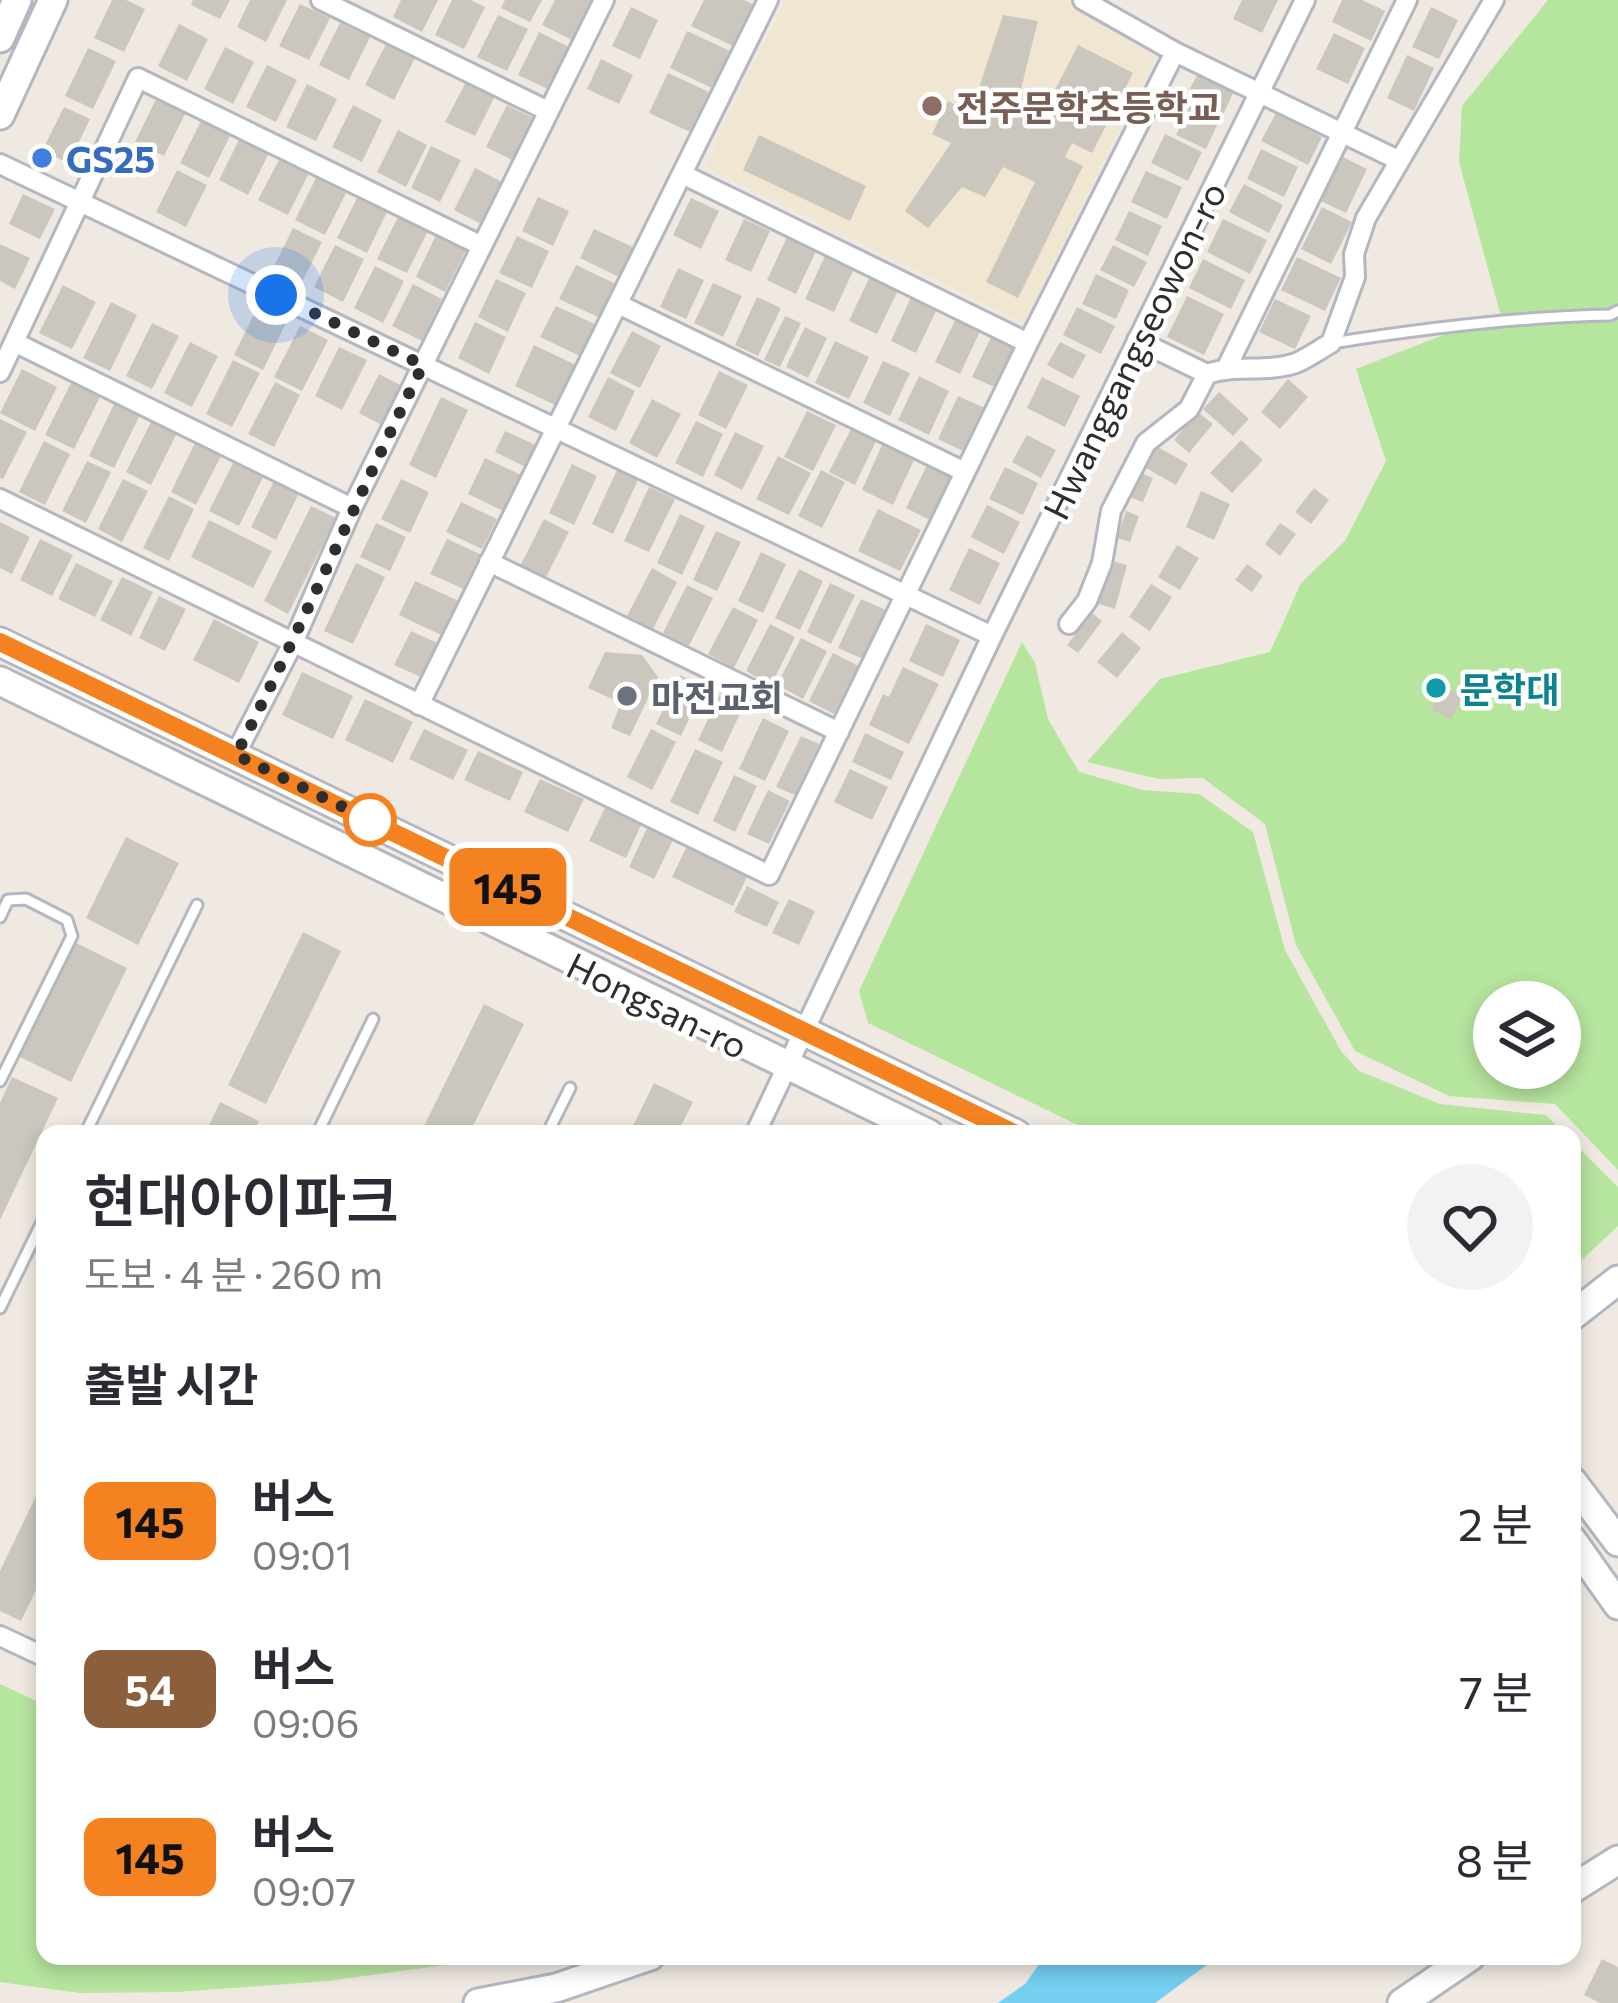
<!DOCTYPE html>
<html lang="ko">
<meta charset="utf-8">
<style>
:root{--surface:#fff;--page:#f2f2f3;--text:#2b2b33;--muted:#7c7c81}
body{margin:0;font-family:Commissioner,"Noto Sans KR",sans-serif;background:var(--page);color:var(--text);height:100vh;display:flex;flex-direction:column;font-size:45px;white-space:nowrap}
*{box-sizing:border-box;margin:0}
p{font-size:39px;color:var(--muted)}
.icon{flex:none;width:66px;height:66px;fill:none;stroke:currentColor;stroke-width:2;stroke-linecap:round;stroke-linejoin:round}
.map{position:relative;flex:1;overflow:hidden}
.sheet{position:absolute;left:36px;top:1125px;width:1545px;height:840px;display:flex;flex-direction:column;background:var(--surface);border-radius:24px;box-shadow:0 6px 18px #0003}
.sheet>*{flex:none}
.badge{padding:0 24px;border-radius:18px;font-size:42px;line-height:78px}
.fabs{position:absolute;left:1473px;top:981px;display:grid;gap:24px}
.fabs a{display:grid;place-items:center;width:108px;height:108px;border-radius:50%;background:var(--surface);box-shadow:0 6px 18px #0003;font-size:60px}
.you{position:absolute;width:60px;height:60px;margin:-30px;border:9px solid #fff;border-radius:50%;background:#1a73e8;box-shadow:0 0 0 18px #1a73e833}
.map>.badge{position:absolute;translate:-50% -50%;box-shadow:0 0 0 6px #fff}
h2{padding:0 48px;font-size:45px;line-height:108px}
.round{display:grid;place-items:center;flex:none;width:126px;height:126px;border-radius:63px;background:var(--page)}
.headline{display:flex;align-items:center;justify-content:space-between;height:204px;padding:0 48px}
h1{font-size:57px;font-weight:600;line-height:90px}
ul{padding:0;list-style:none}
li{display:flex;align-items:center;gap:36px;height:168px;padding:0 48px}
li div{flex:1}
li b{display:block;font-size:45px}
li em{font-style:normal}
li .badge{min-width:132px;font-weight:700;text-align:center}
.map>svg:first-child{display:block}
</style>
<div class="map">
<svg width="1618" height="2003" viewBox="0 0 1618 2003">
<rect width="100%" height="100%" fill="#efe9e1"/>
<!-- education -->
<path fill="#f0e6d1" d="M785,0H1066L1161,46L1024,323L705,166Z"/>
<!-- green -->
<path fill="#b6e59e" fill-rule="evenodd" d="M1548,0H1618V1170L1555,1104L1449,1096L1355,1051L1296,945L1265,824L1203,778L1159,779L1087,762L1160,679L1270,652L1301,583L1345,541L1386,461L1356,369L1500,313L1459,162L1462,106ZM1494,1002H1560V1068H1494Z
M1022,642L1035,663L1048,719L1079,772L1143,790L1199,794L1253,832L1285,950L1341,1051L1359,1071L1440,1104L1546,1115L1565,1134H1096L868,1023L859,991Z
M1572,1141L1618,1187V1226L1572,1269Z
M0,1684L45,1705V1956H510L328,1981L177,1992L80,1993L0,1982Z"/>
<!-- water -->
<path fill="#75cff0" d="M1045,1956H1219L1155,2003H998L1025,1984Z"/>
<!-- pier -->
<path fill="#efe9e1" d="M1618,1492V1593L1585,1620L1572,1601V1511Z"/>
<!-- building -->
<path fill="#cbc7bf" d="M112,0H126L145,9L124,52L94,38Z
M193,0H230L220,19L191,5Z
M250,0H287L266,42L237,27Z
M401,0H438L422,32L393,17Z
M452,0H471L485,7L464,49L435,35Z
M505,0H542L530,22L501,8Z
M555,0H591L572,40L542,25Z
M704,0H744L753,4L733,46L691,26Z
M1242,0H1278L1262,33L1233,19Z
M1342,0H1362L1385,11L1371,41L1332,22Z
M300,4L330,18L309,60L279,46Z
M631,7L658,20L640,59L612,46Z
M1431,7L1458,20L1439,59L1412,47Z
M498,15L528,29L507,71L477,57Z
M1003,15L1038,21L1020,93L1036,103L1028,121L1037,125L1078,45L1133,73L1092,153L1072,143L1065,157L1083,166L1018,298L986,282L1035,182L1003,167L985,197L962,187L928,228L905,211L951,143L932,134L948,101L971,112Z
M340,23L370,37L349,80L319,65Z
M179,24L208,39L187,81L158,66Z
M687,31L730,51L712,88L670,68Z
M539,32L569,47L548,89L518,75Z
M1334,33L1365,48L1348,84L1316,69Z
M386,44L415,58L394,100L365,85Z
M225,47L254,62L233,104L204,89Z
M88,48L116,61L93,109L65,96Z
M1407,55L1434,68L1414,111L1387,98Z
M601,59L633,75L619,104L587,89Z
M267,65L297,80L276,122L246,107Z
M1201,67L1237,85L1222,117L1185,99Z
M668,73L709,92L690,132L649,113Z
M467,80L496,94L475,136L445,122Z
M307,84L337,99L316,141L286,127Z
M156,99L185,114L164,156L135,142Z
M353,105L382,120L362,162L332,147Z
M507,105L537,120L516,162L486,147Z
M1190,105L1220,119L1206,149L1176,135Z
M64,107L90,119L69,163L42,151Z
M1276,113L1322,137L1308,165L1261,141Z
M201,121L230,136L209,178L180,163Z
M398,130L427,145L406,187L377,172Z
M1165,134L1202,152L1188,181L1151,163Z
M759,135L866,186L850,221L743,170Z
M240,138L269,153L248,195L219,180Z
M431,146L461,160L440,202L411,188Z
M1261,149L1298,167L1284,197L1247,179Z
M1343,157L1367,169L1346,213L1321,201Z
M280,158L309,173L288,215L258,200Z
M475,168L504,183L483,225L454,210Z
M177,170L207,185L186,227L156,212Z
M1146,171L1182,187L1167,219L1131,202Z
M316,178L346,193L325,235L295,220Z
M1244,184L1283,205L1269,233L1229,212Z
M23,194L55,209L40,239L9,224Z
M358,196L388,210L367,253L337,238Z
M538,197L569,211L553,246L522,231Z
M691,198L719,211L701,249L673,235Z
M1322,207L1352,222L1331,264L1301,249Z
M1129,211L1162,226L1148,256L1115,240Z
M398,217L428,231L407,273L377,259Z
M744,219L770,231L751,272L725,260Z
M1223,219L1267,240L1250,274L1207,252Z
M293,228L322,242L301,284L272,270Z
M594,229L635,248L621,278L580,258Z
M436,235L466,250L445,292L416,277Z
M788,235L817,249L796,294L767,280Z
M517,236L549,251L532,288L499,273Z
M0,244L30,258L15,289L0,281Z
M335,245L364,259L343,302L314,287Z
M1113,245L1147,262L1134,287L1100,270Z
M825,256L854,269L834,312L805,299Z
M1297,257L1341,278L1325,311L1281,290Z
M1203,259L1245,280L1231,309L1189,288Z
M576,265L618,285L602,319L559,299Z
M375,266L404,281L383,323L354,308Z
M678,268L704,280L686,319L660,307Z
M871,274L899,288L877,334L849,321Z
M1096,274L1129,290L1116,319L1082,304Z
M496,279L526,293L508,332L478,317Z
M713,283L742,296L723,337L694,323Z
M413,284L442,299L422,341L392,326Z
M63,285L96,302L72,349L39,333Z
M912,295L938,307L916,353L891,341Z
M1187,296L1224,314L1204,355L1167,337Z
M757,297L781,308L758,356L735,345Z
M1275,299L1311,316L1295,349L1259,332Z
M111,302L137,315L110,371L83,358Z
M259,304L288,319L263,370L234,355Z
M556,306L599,326L584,358L540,337Z
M1077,307L1115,326L1101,354L1063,335Z
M785,316L801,323L780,367L764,360Z
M957,316L982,327L960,374L935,362Z
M475,322L506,337L489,374L458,358Z
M152,323L179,336L152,389L126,376Z
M300,326L328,340L302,391L274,377Z
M805,327L827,338L808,378L786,367Z
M632,331L661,346L640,388L610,373Z
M992,335L1017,347L997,388L972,377Z
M835,341L869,357L849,399L815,383Z
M190,342L218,356L192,407L164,393Z
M1060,342L1086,355L1073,379L1047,365Z
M534,345L576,365L557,406L515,386Z
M339,347L367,360L342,410L315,396Z
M233,360L260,373L232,427L206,414Z
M883,361L910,373L890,416L863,403Z
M22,369L57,387L35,431L0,413Z
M719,371L748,385L726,429L698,415Z
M379,374L402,386L382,425L359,413Z
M919,376L949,391L929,435L898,420Z
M608,377L635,391L616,431L588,417Z
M1042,377L1080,396L1065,427L1027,408Z
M1288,379L1308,397L1280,429L1261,412Z
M275,382L300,395L274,447L248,434Z
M71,383L100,397L74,449L45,435Z
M1219,392L1249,419L1233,436L1203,409Z
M958,396L987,409L967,453L938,439Z
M441,397L468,410L436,478L409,465Z
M652,399L681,414L657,458L629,443Z
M115,402L140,415L114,468L89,456Z
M807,411L836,425L813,471L784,457Z
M1198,412L1213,424L1189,453L1174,440Z
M0,419L27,432L3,479L0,478Z
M152,420L177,433L151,485L126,472Z
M696,421L723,434L703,477L675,463Z
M851,429L876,441L855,485L829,472Z
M505,431L536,445L526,467L495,452Z
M735,432L764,446L742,490L714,475Z
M1027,435L1056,450L1041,478L1012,462Z
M1241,440L1263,460L1232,493L1210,473Z
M44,441L70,454L45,505L19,492Z
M196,441L222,454L196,505L171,492Z
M882,445L914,460L893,505L862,490Z
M1156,446L1188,464L1176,485L1144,467Z
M778,456L811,473L789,515L756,499Z
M485,458L521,475L503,511L468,494Z
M87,461L111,472L86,523L62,511Z
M233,463L263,477L239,526L209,511Z
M572,464L597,476L574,525L549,513Z
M927,465L950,477L930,520L906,508Z
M1005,467L1038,483L1023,515L989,499Z
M617,470L638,480L613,534L592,524Z
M821,470L845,482L822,528L798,516Z
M1139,472L1153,478L1143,502L1129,497Z
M123,479L148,491L122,542L98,529Z
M401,479L429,492L410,533L381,519Z
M274,481L299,493L276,540L251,527Z
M649,487L675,499L649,552L624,541Z
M1314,488L1329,500L1311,524L1295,512Z
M1201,491L1230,504L1214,540L1186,527Z
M169,496L194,509L169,561L143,548Z
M461,502L497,519L482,549L446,532Z
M987,505L1020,522L1004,554L971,537Z
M311,506L336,518L288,614L264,601Z
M878,509L921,530L900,571L858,551Z
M1126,511L1139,516L1130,542L1117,538Z
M680,514L705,526L682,575L657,563Z
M544,519L569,532L545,579L520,566Z
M209,520L272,551L253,588L191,557Z
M0,522L30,537L12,574L0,568Z
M376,523L406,537L390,571L360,557Z
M1280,523L1296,534L1280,556L1265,544Z
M716,531L741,542L717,591L693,580Z
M40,539L73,555L52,596L20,580Z
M447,539L482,555L466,590L430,574Z
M1177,545L1199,558L1180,590L1158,577Z
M969,548L1000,563L980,605L949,590Z
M761,552L786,564L763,613L738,601Z
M1112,561L1127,565L1115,609L1099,604Z
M76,563L113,581L95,617L58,599Z
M356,563L385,577L353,644L324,631Z
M1247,564L1263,576L1252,592L1235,580Z
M652,568L677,582L653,629L627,616Z
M799,569L823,581L800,630L775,618Z
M122,577L153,592L131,636L100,620Z
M415,581L459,601L443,636L399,615Z
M830,583L855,595L831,644L807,632Z
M1151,584L1172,597L1150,631L1129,617Z
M687,585L713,598L689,646L663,633Z
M159,596L186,609L165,651L139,638Z
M861,599L886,610L863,659L838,648Z
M733,607L758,620L734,668L708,654Z
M1092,613L1102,621L1078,653L1067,645Z
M214,619L259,642L239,683L193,660Z
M770,624L795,637L771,685L746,671Z
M926,624L960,640L943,677L909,661Z
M411,631L437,643L421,677L394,665Z
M1122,632L1141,648L1117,678L1097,662Z
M801,638L827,651L803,699L777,685Z
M605,652L642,655L658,677L630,736L611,728L621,703L588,688Z
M833,653L859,666L834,714L809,701Z
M903,667L939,684L909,744L869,725L883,694L889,697Z
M302,672L353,696L333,739L282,715Z
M680,675L704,687L681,736L656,724Z
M1442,686L1463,696L1451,719L1431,710Z
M721,692L745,703L722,752L698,740Z
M365,699L413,722L393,763L345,740Z
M763,718L789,731L765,781L739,769Z
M424,729L468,750L453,780L409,759Z
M651,729L676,742L652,790L627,777Z
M865,733L904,752L891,780L852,762Z
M801,736L819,744L795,795L776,787Z
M695,749L723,762L698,815L670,802Z
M478,751L523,772L510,801L464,780Z
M850,769L888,787L872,820L834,802Z
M734,775L757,786L735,832L713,821Z
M540,779L584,799L568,832L524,812Z
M768,790L790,801L769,844L747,834Z
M605,808L641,825L626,858L589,841Z
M649,824L675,836L654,879L629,867Z
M126,837L179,863L138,945L86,918Z
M688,844L749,873L733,906L672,877Z
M747,886L779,902L767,927L734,912Z
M789,899L815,911L799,945L772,933Z
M303,932L341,951L266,1104L228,1085Z
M74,942L127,968L71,1082L18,1056Z
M484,1004L524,1024L469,1134H420Z
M12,1077L58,1098L0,1220V1103Z
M654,1083L693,1102L677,1134H629Z
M220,1102L259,1121L253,1134H205Z
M45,1477V1571L21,1621L0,1611V1571Z
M1602,1959L1618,1967V2003H1600L1584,1995Z"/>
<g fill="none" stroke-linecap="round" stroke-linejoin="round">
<defs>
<path id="lane" d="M1332,343C1425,328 1516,317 1610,315L1618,311
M0,917L8,900L26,899L67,920L72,936L0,1081
M85,1134L197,905
M317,1134L373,1019
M547,1134L570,1088
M0,1308L45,1216"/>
<path id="street" d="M321,0L548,111
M1083,0L1175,52L1398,160
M0,164L992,636
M682,174L1028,343
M618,304L965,472
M1137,340L1207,374C1235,364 1267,373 1296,363C1308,358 1320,349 1331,343L1355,277L1354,254L1366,218L1494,0
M14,342L352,508
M1227,367L1407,0
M0,372L138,78L482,246
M0,499L769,875L1028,343L1175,52
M489,562L839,732
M1069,624L1087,601L1102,563L1111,511L1146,443L1189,409L1207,374
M419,705L768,0
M235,755L293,643L352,508L604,0
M755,1134L992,636L1305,0
M0,1636L45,1657"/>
<path id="secondary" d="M0,38L17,0
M0,115L53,0
M0,642L1016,1134
M0,681L929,1134
M1572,1316L1618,1280
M1572,1481L1618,1542
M1572,1540L1618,1605
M1572,1889L1618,1860
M478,2003L556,1988L650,1956
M1402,2003L1471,1956"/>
</defs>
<!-- lane casing -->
<use href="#lane" stroke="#b4b7c1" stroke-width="15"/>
<!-- street casing -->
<use href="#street" stroke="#b4b7c1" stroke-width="24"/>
<!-- secondary casing -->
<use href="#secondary" stroke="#b4b7c1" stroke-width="33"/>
<!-- lane -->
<use href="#lane" stroke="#fff" stroke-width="9"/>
<!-- street -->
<use href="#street" stroke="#fff" stroke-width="18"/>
<!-- secondary -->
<use href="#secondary" stroke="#fff" stroke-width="27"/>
</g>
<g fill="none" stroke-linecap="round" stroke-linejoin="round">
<defs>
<path id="line" d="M0,642L1016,1134"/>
</defs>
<!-- line casing -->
<use href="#line" stroke="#fff" stroke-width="27"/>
<!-- line -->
<use href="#line" stroke="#f58220" stroke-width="18"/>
<!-- walk -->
<path stroke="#2e2e2e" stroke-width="12" stroke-dasharray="0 21.6" d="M276,295L423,365C359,494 302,627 236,755L378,824L370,820"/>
</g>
<!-- markers -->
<circle fill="#8d6e63" stroke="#fff" stroke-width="4.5" cx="932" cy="106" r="12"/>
<circle fill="#3f7fe0" stroke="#fff" stroke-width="4.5" cx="42" cy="158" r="12"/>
<circle fill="#0f9aa8" stroke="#fff" stroke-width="4.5" cx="1436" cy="688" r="12"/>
<circle fill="#6b7280" stroke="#fff" stroke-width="4.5" cx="627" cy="696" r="12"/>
<circle fill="#fff" stroke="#f58220" stroke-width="6" cx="370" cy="820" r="24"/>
<g text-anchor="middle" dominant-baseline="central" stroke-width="9" stroke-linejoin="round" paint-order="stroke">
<!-- education labels -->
<g font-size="36" font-weight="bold" fill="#785e54" stroke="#fff" text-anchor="start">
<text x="956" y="106">전주문학초등학교</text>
</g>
<!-- shop labels -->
<g font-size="36" font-weight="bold" fill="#366cbe" stroke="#fff" text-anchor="start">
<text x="66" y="158">GS25</text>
</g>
<!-- street labels -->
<g font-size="36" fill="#2e2e2e" stroke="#fff">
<text transform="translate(1133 350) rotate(-64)">Hwanggangseowon-ro</text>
<text transform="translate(658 1004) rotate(26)">Hongsan-ro</text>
</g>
<!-- culture labels -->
<g font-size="36" font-weight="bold" fill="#0d838f" stroke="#fff" text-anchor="start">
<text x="1460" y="688">문학대</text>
</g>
<!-- worship labels -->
<g font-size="36" font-weight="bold" fill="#5b616d" stroke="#fff" text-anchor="start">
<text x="651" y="696">마전교회</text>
</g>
</g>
</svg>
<div class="fabs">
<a><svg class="icon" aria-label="layers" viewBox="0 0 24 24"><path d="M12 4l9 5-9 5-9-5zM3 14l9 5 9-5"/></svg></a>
</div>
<div class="you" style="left:276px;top:295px"></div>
<b class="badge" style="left:508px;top:887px;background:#f58220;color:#111">145</b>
<section class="sheet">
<div class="headline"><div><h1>현대아이파크</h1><p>도보 · 4 분 · 260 m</p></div><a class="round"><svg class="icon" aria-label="heart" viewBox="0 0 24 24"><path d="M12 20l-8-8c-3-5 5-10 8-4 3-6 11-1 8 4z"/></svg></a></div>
<h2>출발 시간</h2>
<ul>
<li><span class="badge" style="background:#f58220;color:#111">145</span><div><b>버스</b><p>09:01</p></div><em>2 분</em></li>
<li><span class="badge" style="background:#8b5e3c;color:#fff">54</span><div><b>버스</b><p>09:06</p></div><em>7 분</em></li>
<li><span class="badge" style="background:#f58220;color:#111">145</span><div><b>버스</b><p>09:07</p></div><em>8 분</em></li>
</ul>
</section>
</div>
